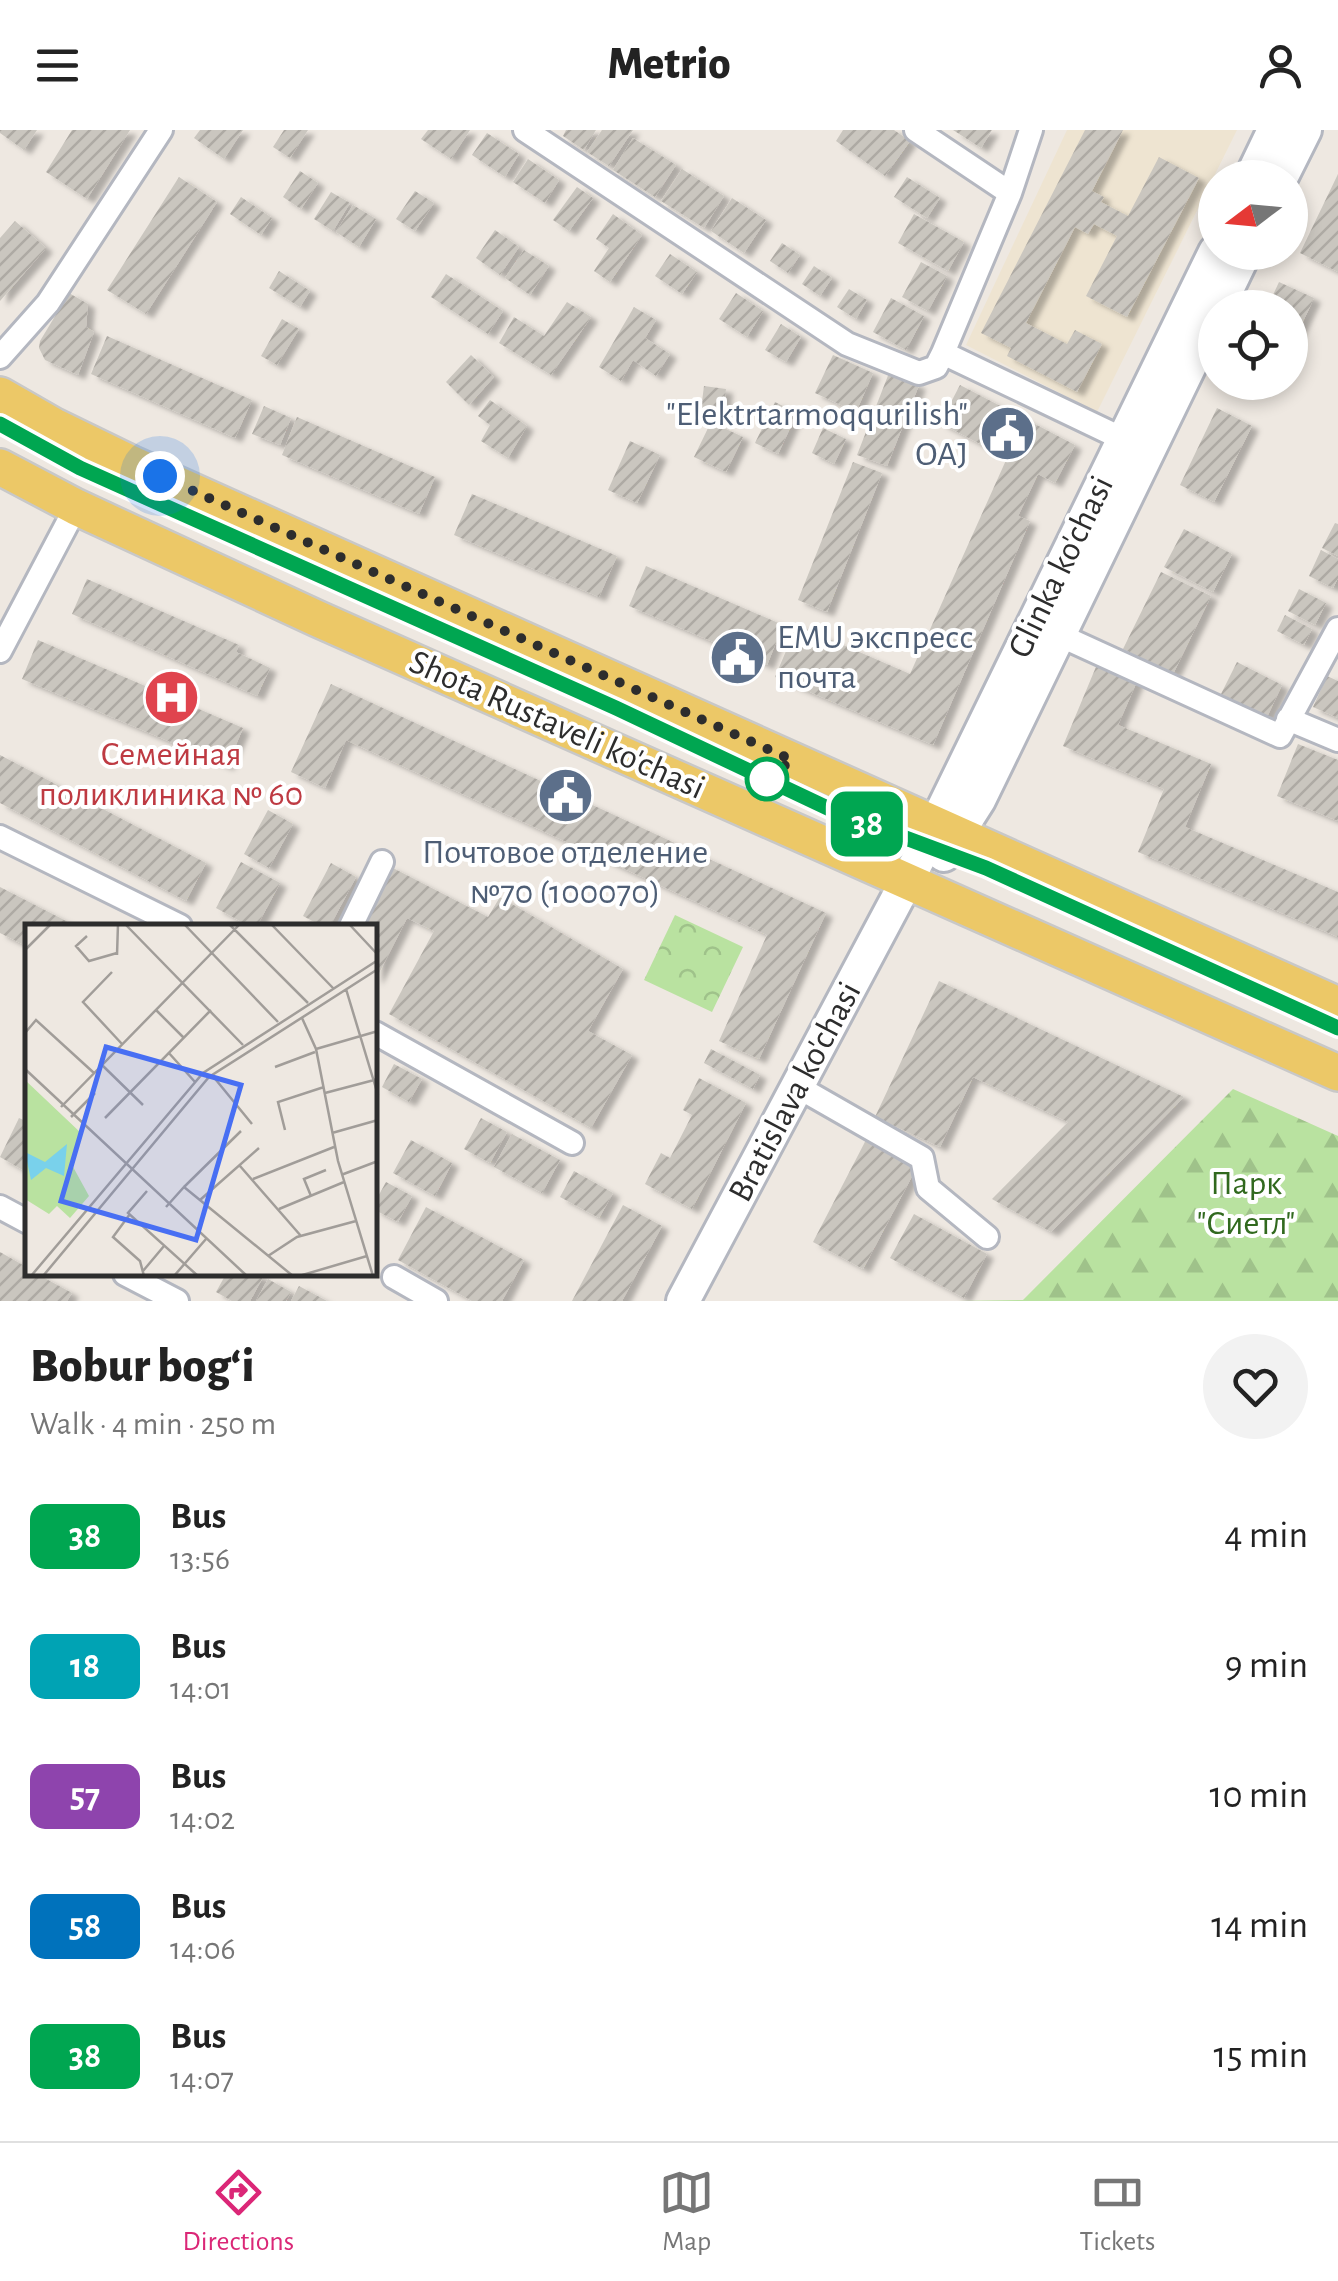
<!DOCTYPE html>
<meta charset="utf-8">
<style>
:root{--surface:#fff;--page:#f2f2f2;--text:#222;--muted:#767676;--line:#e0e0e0;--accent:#db2777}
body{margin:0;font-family:"Alegreya Sans",sans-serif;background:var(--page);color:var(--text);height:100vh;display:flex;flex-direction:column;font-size:38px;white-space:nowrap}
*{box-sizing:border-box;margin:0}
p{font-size:32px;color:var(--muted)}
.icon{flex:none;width:55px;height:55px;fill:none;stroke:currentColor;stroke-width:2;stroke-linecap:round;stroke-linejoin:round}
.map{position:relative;height:1171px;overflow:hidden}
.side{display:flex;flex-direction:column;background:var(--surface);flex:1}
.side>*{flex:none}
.badge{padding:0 20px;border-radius:15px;font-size:35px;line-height:65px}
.needle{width:65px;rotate:254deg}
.controls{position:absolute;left:1198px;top:30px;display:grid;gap:20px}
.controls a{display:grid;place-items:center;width:110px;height:110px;border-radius:50%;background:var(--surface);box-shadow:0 5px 15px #0003;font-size:50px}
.you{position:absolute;width:50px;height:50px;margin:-25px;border:8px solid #fff;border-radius:50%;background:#1a73e8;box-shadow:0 0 0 15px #1a73e833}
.map>.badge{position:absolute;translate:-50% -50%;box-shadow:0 0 0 5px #fff}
.round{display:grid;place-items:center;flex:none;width:105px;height:105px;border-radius:52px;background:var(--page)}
.summary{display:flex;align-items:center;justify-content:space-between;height:170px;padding:0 30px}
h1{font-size:48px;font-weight:800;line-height:75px}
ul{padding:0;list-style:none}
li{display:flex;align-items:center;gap:30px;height:130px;padding:0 30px}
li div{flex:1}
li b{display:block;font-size:38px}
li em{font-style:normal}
li .badge{min-width:110px;font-weight:700;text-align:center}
header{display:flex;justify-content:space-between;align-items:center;height:130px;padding:0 30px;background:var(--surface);font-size:45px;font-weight:800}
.tab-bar{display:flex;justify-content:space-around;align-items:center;height:140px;border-top:2px solid var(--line);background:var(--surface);font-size:28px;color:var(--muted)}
.tab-bar a{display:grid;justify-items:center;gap:5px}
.tab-bar .active{color:var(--accent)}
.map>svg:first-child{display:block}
</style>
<header><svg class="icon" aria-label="menu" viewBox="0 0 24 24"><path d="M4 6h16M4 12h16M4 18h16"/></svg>Metrio<svg class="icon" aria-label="person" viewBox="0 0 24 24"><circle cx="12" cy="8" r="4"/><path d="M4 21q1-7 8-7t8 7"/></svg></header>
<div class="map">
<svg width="1338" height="1171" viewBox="0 0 1338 1171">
<defs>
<pattern id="forest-firs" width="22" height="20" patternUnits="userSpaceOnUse" patternTransform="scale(2.5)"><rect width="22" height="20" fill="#b9e2a0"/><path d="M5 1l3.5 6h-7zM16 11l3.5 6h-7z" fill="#9fc28a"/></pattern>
<pattern id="park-crowns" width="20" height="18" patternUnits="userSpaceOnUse" patternTransform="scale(2.5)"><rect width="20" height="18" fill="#b9e2a0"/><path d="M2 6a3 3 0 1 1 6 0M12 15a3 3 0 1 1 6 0" fill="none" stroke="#9fc28a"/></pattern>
<pattern id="building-hatch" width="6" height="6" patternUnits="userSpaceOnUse" patternTransform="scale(2.5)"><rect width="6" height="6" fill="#cac6bf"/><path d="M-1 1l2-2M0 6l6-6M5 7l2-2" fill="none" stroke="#aeaaa4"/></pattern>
<filter id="shadow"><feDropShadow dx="7" dy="4.5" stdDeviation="2.5" flood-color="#0004"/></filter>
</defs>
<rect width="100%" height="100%" fill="#eee8e1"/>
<!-- education -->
<path fill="#eee4d1" d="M1067,0H1237L1097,282L966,215Z"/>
<!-- forest -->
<path fill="url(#forest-firs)" d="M1233,959L1338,1006V1171H957L1023,1170Z"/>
<!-- park -->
<path fill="url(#park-crowns)" d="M675,785L743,817L712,882L644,850Z"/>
<!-- building -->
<path fill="url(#building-hatch)" filter="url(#shadow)" d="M0,0H37L24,20L0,3Z
M72,0H130L87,69L46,42Z
M200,0H243L224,29L194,8Z
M284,0H308L290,28L273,17Z
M428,0H470L451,29L421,9Z
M566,0H596L584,20L563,6Z
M602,0H633L609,36L587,22Z
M843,0H894L910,11L885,46L836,11Z
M953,0H992L981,18Z
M1085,0H1123L1092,61L1104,67L1101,72L1128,86L1159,27L1199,48L1127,187L1086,166L1117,106L1094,94L1088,104L1075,97L1026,193L1067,214L1075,200L1102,214L1077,262L1007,226L1011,218L981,203Z
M487,3L519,24L505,47L472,25Z
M633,8L676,35L655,67L613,40Z
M528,29L559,50L545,73L513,52Z
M682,39L724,66L704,98L661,71Z
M300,41L318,53L301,79L283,67Z
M1338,44V142L1300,123Z
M179,47L217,72L146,184L107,160Z
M907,47L940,68L927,88L894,67Z
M577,57L593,68L569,101L553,90Z
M415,61L434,73L415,101L396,89Z
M331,62L350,73L333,101L314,89Z
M241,67L272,88L261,105L230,84Z
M732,68L766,90L744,123L711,101Z
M353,75L376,89L359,117L336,102Z
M613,84L642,105L610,152L594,141L609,118L596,109Z
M914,84L964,112L948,141L898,113Z
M15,91L46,118L0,171V108Z
M495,100L519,117L500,145L476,128Z
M782,113L800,125L788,143L770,131Z
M524,120L549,136L530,165L505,148Z
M670,124L697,142L682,164L655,146Z
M921,132L947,146L928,181L902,167Z
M814,136L832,148L820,166L802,154Z
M279,141L310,161L300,177L269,158Z
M446,144L503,181L488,204L431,167Z
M1279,152L1314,168L1290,219V178H1267Z
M849,159L867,170L856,189L837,177Z
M69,163L88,174L86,197L94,202L78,245L45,230L39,218L40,211Z
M736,163L763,181L747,207L719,189Z
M891,168L924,186L906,220L873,202Z
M567,172L591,187L551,245L499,213L514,187L544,206Z
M634,177L656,190L645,208L670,224L656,246L633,230L621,251L599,237Z
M282,189L299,199L277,235L261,226Z
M781,194L801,207L786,232L765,220Z
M107,206L252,270L235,308L91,244Z
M471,225L494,247L469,275L446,252Z
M833,225L873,243L856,282L815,263Z
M889,243L919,255L887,336L857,325Z
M960,255L1075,315L1055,353L1038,344L1018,386L1030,391L933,615L775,547L797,495L910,544L1007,328L940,293Z
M704,256L726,259L723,290L700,287Z
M490,270L527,296L508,328L481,311L490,295L478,286Z
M775,272L797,283L778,324L755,313Z
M264,276L291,288L280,315L252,304Z
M1217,278L1252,296L1214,372L1180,355Z
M297,287L435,347L419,384L282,325Z
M711,292L743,307L726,342L694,327Z
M823,298L846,309L834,334L812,323Z
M630,311L660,325L637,373L608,360Z
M853,332L882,343L827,482L798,470Z
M472,364L617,426L599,467L454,405Z
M1335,393L1338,394V426L1322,418Z
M1184,399L1232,424L1213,462L1164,437Z
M1321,420L1338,429V448L1333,458L1309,446Z
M646,436L783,495L767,535L629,476Z
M1161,442L1211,466L1173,544L1123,519Z
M87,449L239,515L236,522L270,538L257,566L72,484Z
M1299,459L1326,473L1315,495L1288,481Z
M1285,485L1312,499L1304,515L1277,501Z
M38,510L243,598L227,636L22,549Z
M1098,532L1138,549L1118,595L1211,634L1185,697L1338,762V807L1138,722L1164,659L1063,616Z
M1237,532L1282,555L1266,589L1220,566Z
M1327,546L1338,551V588L1313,577Z
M331,554L826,783L759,929L719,911L767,805L346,610L325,658L291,642Z
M1298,614L1338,630V691L1277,666Z
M0,625L206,733L186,771L0,673Z
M268,680L293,694L269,738L244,724Z
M241,732L280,753L257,796H249L216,778Z
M331,733L356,747L330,796H322L303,786Z
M389,736L488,787L500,767L623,839L588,901L632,925L591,998L389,884L434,801L407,788L375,851V796H360Z
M0,757L70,793L68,796H28V817L0,803Z
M939,851L1184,967L1051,1102L992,1069L1068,992L973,947L940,1017L875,987Z
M711,919L760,945L753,959L704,933Z
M394,934L422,949L409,972L382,957Z
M699,948L746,973L692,1079L645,1054L661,1023L670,1028L692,985L683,980Z
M19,988L28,992V1043L0,1027Z
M481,988L507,1002L490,1033L464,1019Z
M512,1004L560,1030L542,1063L494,1037Z
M867,1008L918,1035L863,1139L813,1112Z
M411,1010L452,1033L435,1066L393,1043Z
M574,1041L613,1063L599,1088L560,1067Z
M386,1052L412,1066L398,1092L375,1080V1072Z
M623,1075L662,1096L622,1171H572Z
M426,1077L524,1130L502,1171H472L398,1130Z
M914,1084L987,1124L964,1168L890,1128Z
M0,1122L28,1138V1144H37L72,1163L67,1171H0Z
M226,1144H257L263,1147L250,1171H232L216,1162Z
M268,1149L291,1162L286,1171H256Z
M299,1156L327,1171H291Z"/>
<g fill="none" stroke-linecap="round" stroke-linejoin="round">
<defs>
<path id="minor" d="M525,0L847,214L919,243L936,237L943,223
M916,0L1010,63
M1031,0L1010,63L943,223L1123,309
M0,227L48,173L161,0
M1059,505L1280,606L1338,499
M0,521L76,377
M1288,589L1338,610
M0,707L180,796
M351,796L382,732
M375,903L572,1013
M798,957L922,1028L928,1058L987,1107
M0,1077L28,1092
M125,1144L177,1171
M394,1147L436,1171"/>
<path id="secondary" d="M1251,48L1274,0
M1281,48L1305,0
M1218,178L1245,122
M944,725L979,670L1215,184
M683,1171L920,726L1215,122"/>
<path id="primary" d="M0,265L54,296L132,334L1338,875
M0,337L76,377L318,489L1338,943"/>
</defs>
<!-- minor casing -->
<use href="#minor" stroke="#b4b7c0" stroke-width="28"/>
<!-- secondary casing -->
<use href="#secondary" stroke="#b4b7c0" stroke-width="38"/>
<!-- primary casing -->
<use href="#primary" stroke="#c8c8c8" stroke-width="40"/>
<!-- minor -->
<use href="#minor" stroke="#fff" stroke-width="22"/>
<!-- secondary -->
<use href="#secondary" stroke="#fff" stroke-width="32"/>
<!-- primary -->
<use href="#primary" stroke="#ecc867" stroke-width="35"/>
</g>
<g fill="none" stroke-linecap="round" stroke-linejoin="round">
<defs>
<path id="line" d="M0,294L80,338L616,578L836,682L986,738L1338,898"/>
</defs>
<!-- line casing -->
<use href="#line" stroke="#fff" stroke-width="22"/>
<!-- line -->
<use href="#line" stroke="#00a651" stroke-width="15"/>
<!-- walk -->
<path stroke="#2d2d2d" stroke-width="10" stroke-dasharray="0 18" d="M160,346L792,630L767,649"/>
</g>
<!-- icons -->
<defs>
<symbol id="civic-disc" viewBox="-11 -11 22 22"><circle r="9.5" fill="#5c6f8a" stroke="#fff"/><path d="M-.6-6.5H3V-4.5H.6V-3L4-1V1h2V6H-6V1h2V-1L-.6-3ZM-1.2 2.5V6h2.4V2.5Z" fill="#fff"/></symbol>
<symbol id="hospital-disc" viewBox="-11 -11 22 22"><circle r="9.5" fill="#e0444e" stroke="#fff"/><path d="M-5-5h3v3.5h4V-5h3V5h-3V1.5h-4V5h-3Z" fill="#fff"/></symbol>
</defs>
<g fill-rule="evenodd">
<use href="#civic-disc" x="976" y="272" width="63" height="63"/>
<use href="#civic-disc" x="706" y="496" width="63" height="63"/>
<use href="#hospital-disc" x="140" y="536" width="63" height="63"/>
<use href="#civic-disc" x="534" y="634" width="63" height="63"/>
</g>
<!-- markers -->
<circle fill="#fff" stroke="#00a651" stroke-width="5" cx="767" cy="649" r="20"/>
<g text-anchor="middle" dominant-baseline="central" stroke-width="8" stroke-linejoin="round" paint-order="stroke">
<!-- service labels -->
<g font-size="35" fill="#4e5e75" stroke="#fff" text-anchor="end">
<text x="968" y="284">"Elektrtarmoqqurilish"<tspan x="968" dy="40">OAJ</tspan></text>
<text x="777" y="507" text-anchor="start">EMU экспресс<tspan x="777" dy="40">почта</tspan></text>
<text x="565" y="722" text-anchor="middle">Почтовое отделение<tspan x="565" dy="40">№70 (100070)</tspan></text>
</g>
<!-- street labels -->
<g font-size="35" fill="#2d2d2d" stroke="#fff">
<text transform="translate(1061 437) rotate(-64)">Glinka ko'chasi</text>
<text transform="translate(557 595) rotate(24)">Shota Rustaveli ko'chasi</text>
<text transform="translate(795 962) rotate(-62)">Bratislava ko'chasi</text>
</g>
<!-- health labels -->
<g font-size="35" fill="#be3a42" stroke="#fff">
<text x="171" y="624">Семейная<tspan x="171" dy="40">поликлиника № 60</tspan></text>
</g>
<!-- park labels -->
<g font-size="35" fill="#31691e" stroke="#fff">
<text x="1246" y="1053">Парк<tspan x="1246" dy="40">"Сиетл"</tspan></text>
</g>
</g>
<!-- overview -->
<g transform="translate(25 794)">
<rect width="352" height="352" fill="#eee8e1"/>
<path d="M0,156L57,210L47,241L64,272L45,294L32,282L24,290L0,275Z" fill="#b9e2a0"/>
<path d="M42,220L39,252L21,244L6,256L0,228L20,238Z" fill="#79d1eb"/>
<path fill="none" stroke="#a19d99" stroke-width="2.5" d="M100,0L218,121M159,0L253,98M204,0L283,79M246,0L308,64M324,0L353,31M62,12L51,22L64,37L92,29M0,26L26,0M92,31L93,0M87,48L58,78L97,120M321,65L353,171M131,86L159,114M277,94L291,125L313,237L348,352M0,109L11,96L69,149M291,125L353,107M143,128L170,158M77,141L118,181M250,143L290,128M0,145L222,352M187,151L227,200M300,169L353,155M36,183L215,0M46,193L70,169M80,194L186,86M260,206L253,178L299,163M307,209L353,196M215,242L276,312M316,251L353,237M228,255L309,223M159,263L216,207M122,267L103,289L173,352M286,272L279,255L301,246M175,276L234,224M141,283L159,263L268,352M254,285L319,258M105,290L88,313L115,337L119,352M243,332L272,313L331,297M118,347L139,322M6,352L178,149L353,36M18,352L184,153L353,45M149,352L181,315M274,352L342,332"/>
<path fill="#486ff3" fill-opacity="0.15" stroke="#486ff3" stroke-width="5" d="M81,123L216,161L171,316L36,277Z"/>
<rect width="352" height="352" fill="none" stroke="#2d2d2d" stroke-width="5"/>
</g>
</svg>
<div class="controls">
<a><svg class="needle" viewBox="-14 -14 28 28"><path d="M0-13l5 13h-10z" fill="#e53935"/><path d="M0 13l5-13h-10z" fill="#767676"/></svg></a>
<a><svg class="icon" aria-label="locate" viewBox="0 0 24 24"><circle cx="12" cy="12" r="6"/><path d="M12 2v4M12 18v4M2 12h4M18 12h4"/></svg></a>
</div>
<div class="you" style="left:160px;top:346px"></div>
<b class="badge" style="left:867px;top:694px;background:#00a651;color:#fff">38</b>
</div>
<section class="side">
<div class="summary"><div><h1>Bobur bogʻi</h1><p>Walk · 4 min · 250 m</p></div><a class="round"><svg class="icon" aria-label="heart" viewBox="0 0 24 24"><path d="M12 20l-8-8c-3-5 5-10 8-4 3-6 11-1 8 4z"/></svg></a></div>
<ul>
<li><span class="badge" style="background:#00a651;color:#fff">38</span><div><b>Bus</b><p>13:56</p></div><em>4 min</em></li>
<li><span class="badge" style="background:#00a3b4;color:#fff">18</span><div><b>Bus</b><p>14:01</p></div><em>9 min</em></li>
<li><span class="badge" style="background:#8e44ad;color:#fff">57</span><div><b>Bus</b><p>14:02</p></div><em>10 min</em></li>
<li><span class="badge" style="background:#0072bc;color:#fff">58</span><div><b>Bus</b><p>14:06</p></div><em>14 min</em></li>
<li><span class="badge" style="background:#00a651;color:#fff">38</span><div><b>Bus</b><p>14:07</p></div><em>15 min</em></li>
</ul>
</section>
<nav class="tab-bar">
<a class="active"><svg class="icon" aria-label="directions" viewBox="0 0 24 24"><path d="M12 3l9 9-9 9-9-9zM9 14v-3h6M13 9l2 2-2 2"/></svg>Directions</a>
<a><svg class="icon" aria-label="map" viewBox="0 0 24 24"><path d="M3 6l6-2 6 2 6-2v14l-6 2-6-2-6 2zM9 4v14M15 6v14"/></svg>Map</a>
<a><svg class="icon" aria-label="tickets" viewBox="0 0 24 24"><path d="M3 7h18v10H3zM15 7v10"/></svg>Tickets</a>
</nav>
